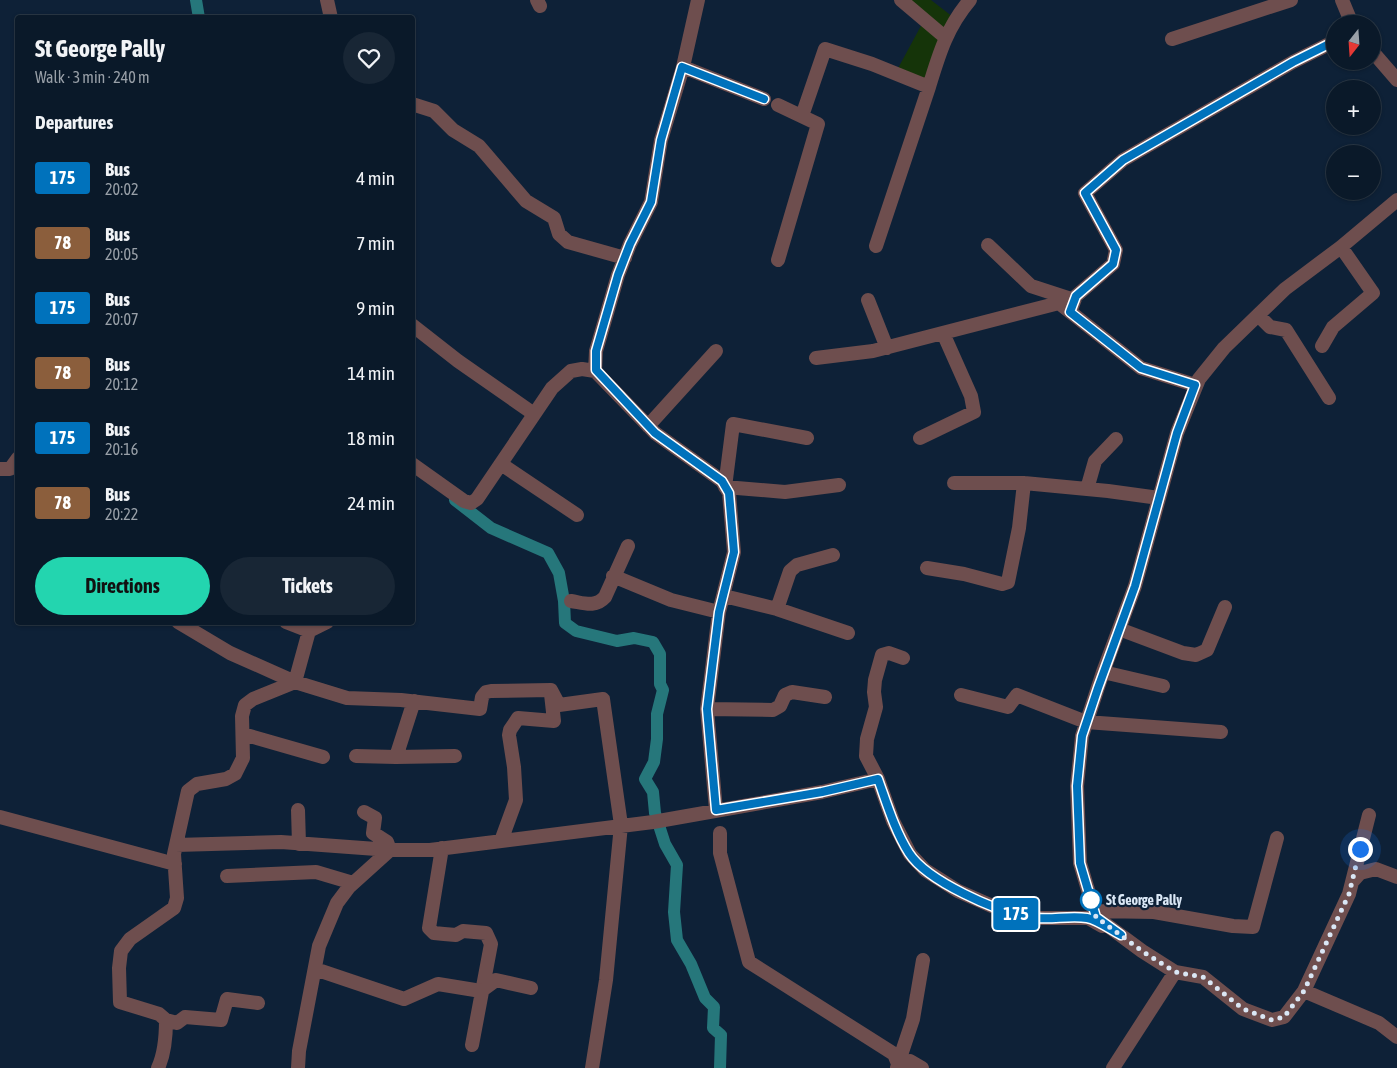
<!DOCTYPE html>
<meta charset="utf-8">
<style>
:root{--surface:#0a1929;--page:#182635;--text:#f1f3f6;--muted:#99a0a8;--line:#2a3846;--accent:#23d5af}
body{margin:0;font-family:"Asap Condensed",sans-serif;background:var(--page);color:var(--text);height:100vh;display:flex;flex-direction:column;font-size:19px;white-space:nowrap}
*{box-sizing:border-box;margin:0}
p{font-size:16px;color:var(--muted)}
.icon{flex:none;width:28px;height:28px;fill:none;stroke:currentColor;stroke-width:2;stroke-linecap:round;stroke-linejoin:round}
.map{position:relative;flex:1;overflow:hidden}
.details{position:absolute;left:15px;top:15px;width:400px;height:610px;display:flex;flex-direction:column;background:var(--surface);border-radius:5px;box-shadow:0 1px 4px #0004,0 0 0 1px var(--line)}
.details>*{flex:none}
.badge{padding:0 10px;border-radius:4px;font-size:18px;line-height:32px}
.needle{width:32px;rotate:197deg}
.fabs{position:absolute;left:1326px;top:15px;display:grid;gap:10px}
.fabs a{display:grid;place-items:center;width:55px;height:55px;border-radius:50%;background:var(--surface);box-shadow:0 1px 4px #0004,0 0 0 1px var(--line);font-size:25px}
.you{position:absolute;width:25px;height:25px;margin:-12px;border:4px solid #fff;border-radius:50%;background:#1a73e8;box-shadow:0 0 0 8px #1a73e833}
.map>.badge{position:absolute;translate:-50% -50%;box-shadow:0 0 0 2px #fff}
h2{padding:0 20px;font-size:19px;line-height:45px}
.round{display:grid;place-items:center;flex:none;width:52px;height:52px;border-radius:26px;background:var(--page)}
.summary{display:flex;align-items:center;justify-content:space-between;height:85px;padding:0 20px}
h1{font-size:24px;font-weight:700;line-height:38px}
.cta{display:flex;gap:10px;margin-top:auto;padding:10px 20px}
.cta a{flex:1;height:58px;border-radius:30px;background:var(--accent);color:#111;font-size:20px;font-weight:700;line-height:58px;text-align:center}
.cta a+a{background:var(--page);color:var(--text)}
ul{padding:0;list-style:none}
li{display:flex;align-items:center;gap:15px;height:65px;padding:0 20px}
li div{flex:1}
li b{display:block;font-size:19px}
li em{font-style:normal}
li .badge{min-width:55px;font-weight:700;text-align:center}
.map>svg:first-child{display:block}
</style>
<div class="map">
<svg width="1397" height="1068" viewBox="0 0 1397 1068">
<rect width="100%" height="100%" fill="#0e2137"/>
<!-- green -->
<path fill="#153409" d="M903,0H931L953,17L944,31Z
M923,22L943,38L929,87L896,72Z"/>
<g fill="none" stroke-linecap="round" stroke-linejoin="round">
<!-- canal -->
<path stroke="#26777b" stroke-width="12" d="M196,0L199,18
M455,500L491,528L548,553L559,573L564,601L565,623L576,631L617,641L634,638L653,642L660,654V684L663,690L657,714V739L654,762L645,779L653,792L655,813L665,844L677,865L674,912L677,940L691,964L705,998L714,1007L713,1028L721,1035L720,1068"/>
<!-- minor -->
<path stroke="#6e4e4e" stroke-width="14" d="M327,0L331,18
M537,0L540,6
M901,0L946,38
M1342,0L1352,24
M1172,39L1291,0
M1372,51L1397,80
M683,67L764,99
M412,104L434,111L453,130L479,146L526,201L554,218L559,234L568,242L625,258
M778,105L818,124L778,260
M802,116L825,49L872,64L929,87C939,54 947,27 970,0
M988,245L1031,286L1074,300
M876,246L929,87
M868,300L887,348
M1070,312L1076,296L1113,264L1116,250L1085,193L1123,160L1293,62L1335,41
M1258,315L1270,327L1286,330L1329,398
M412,325L458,361L534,414
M1322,346L1333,327L1373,293L1341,247
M816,358L873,351L1059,303L1141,368L1195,385
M595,371L596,351L618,275L630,244L651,202L661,140L683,67L698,0
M648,426L716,351
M807,438L733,424L725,487L785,492L839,485
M920,438L974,412L971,396L943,333
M412,464L464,501L471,503L477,499L552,388L571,371L582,369L595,371L655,433L722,481L729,493L734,552L719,612L707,709L716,810
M501,464L577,515
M0,469H10L18,458
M954,483H1024L1108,491L1159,498
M1087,489L1095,461L1116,439
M927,568L964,574L1002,584L1008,582L1019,528L1024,483
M613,576L671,600L719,612
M724,596L777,609L848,633
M571,601C584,603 595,608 605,597L628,546
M777,609L790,571L797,565L833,555
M178,622L230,653L295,682L309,631
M286,622L309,631L327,622
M1119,629L1183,653L1196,655L1207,650L1225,607
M903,658L889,653L882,655L875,680L874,692L876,707L867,739L866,756L878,779L893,821L910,854L925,870L958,891L992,906L1030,918H1088L1102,926
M1103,672L1163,686
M961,695L1008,707L1017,695L1086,722L1221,732
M707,709L773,710L780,706L785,695L792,692L825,697
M243,734L323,757
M356,756L396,757L414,701
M396,757L455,756
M298,810L299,844
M1369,815L1349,894L1304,991L1284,1017L1272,1020L1243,1009L1203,977L1175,972L1142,951L1096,917L1080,863L1077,786L1082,736L1103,672L1135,586L1177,433L1199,379L1224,348L1285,289L1341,247L1397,200
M0,817L175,864
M720,833V853L749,962L894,1054L898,1064L897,1068
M501,841L516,800L514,767L509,735L510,730L518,718L554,721L551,694
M176,845L281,842L390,850L387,842L373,833L375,818L364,812
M442,848L429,928L434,933L444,934L456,935L463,931L486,933L491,944L472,1045
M227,876L316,872L353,883
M1352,882L1360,873L1376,869L1397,877
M1095,911L1154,912L1233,926L1253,927L1277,838
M315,969L404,999L438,984L481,991L496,980L531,988
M1304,991L1379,1023L1397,1037
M166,1020L177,1023L185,1017L221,1020L227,999L258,1003
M898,1064L913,1019L923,960
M898,1064L910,1061L922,1068
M158,1068C165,1053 166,1036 166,1020L159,1014L120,1002L119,968L121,951L130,939L174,908L177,898L174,854L188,791L197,784L226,779L235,774L243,758L242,716L245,705L253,699L295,682L347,698L401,700L480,709L482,697L486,692L491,691L551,690L559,705L603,699L621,825L606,980L592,1068
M298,1068L299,1051L319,946L337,903L349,887L390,850H430L653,822L822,792L878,779
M1113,1068L1175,972"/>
</g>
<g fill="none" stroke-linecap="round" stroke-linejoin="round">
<defs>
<path id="line" d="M764,99L682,67L661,140L651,202L630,244L618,275L596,351V370L655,433L722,481L729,493L734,552L719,612L707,709L716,810L822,792L878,779C887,804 895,831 909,853C927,881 997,912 1029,917C1048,921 1068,915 1087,918C1098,920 1111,930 1121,935L1096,917L1080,863L1077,786L1082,736L1098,688L1135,586L1177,433L1195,385L1141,368L1070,312L1076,296L1113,264L1116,250L1085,193L1123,160L1293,62L1335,41"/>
</defs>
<!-- line casing -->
<use href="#line" stroke="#fff" stroke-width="11"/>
<!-- line -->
<use href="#line" stroke="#0072bc" stroke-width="8"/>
<!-- walk -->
<path stroke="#dae7f5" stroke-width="5" stroke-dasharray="0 9" d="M1091,900L1090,895L1096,917L1142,951L1175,972L1203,977L1243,1009L1272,1020L1284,1017L1304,991L1349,894L1360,849"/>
</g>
<!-- markers -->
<circle fill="#fff" stroke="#0072bc" stroke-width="2.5" cx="1091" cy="900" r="10"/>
<g text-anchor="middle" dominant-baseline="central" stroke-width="4.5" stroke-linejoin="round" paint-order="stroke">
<!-- stop labels -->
<g font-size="14" font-weight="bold" fill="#dae7f5" stroke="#0e2137" text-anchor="start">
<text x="1106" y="900">St George Pally</text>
</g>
</g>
</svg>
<div class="fabs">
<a><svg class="needle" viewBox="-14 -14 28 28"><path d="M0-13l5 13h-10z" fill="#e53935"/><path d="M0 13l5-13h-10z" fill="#99a0a8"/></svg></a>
<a>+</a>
<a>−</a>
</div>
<div class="you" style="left:1360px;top:849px"></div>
<b class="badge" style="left:1016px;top:914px;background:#0072bc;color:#fff">175</b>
<section class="details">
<div class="summary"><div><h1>St George Pally</h1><p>Walk · 3 min · 240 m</p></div><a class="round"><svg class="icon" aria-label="heart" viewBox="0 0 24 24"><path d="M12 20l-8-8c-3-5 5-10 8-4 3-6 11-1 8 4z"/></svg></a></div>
<h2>Departures</h2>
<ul>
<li><span class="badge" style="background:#0072bc;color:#fff">175</span><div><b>Bus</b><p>20:02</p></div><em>4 min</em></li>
<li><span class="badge" style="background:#8b5e3c;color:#fff">78</span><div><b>Bus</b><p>20:05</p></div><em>7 min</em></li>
<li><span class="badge" style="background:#0072bc;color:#fff">175</span><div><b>Bus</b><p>20:07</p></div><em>9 min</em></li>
<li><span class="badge" style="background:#8b5e3c;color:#fff">78</span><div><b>Bus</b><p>20:12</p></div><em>14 min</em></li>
<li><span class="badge" style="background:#0072bc;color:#fff">175</span><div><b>Bus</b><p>20:16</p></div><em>18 min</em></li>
<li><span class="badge" style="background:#8b5e3c;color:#fff">78</span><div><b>Bus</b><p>20:22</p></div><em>24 min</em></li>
</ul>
<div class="cta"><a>Directions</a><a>Tickets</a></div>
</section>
</div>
